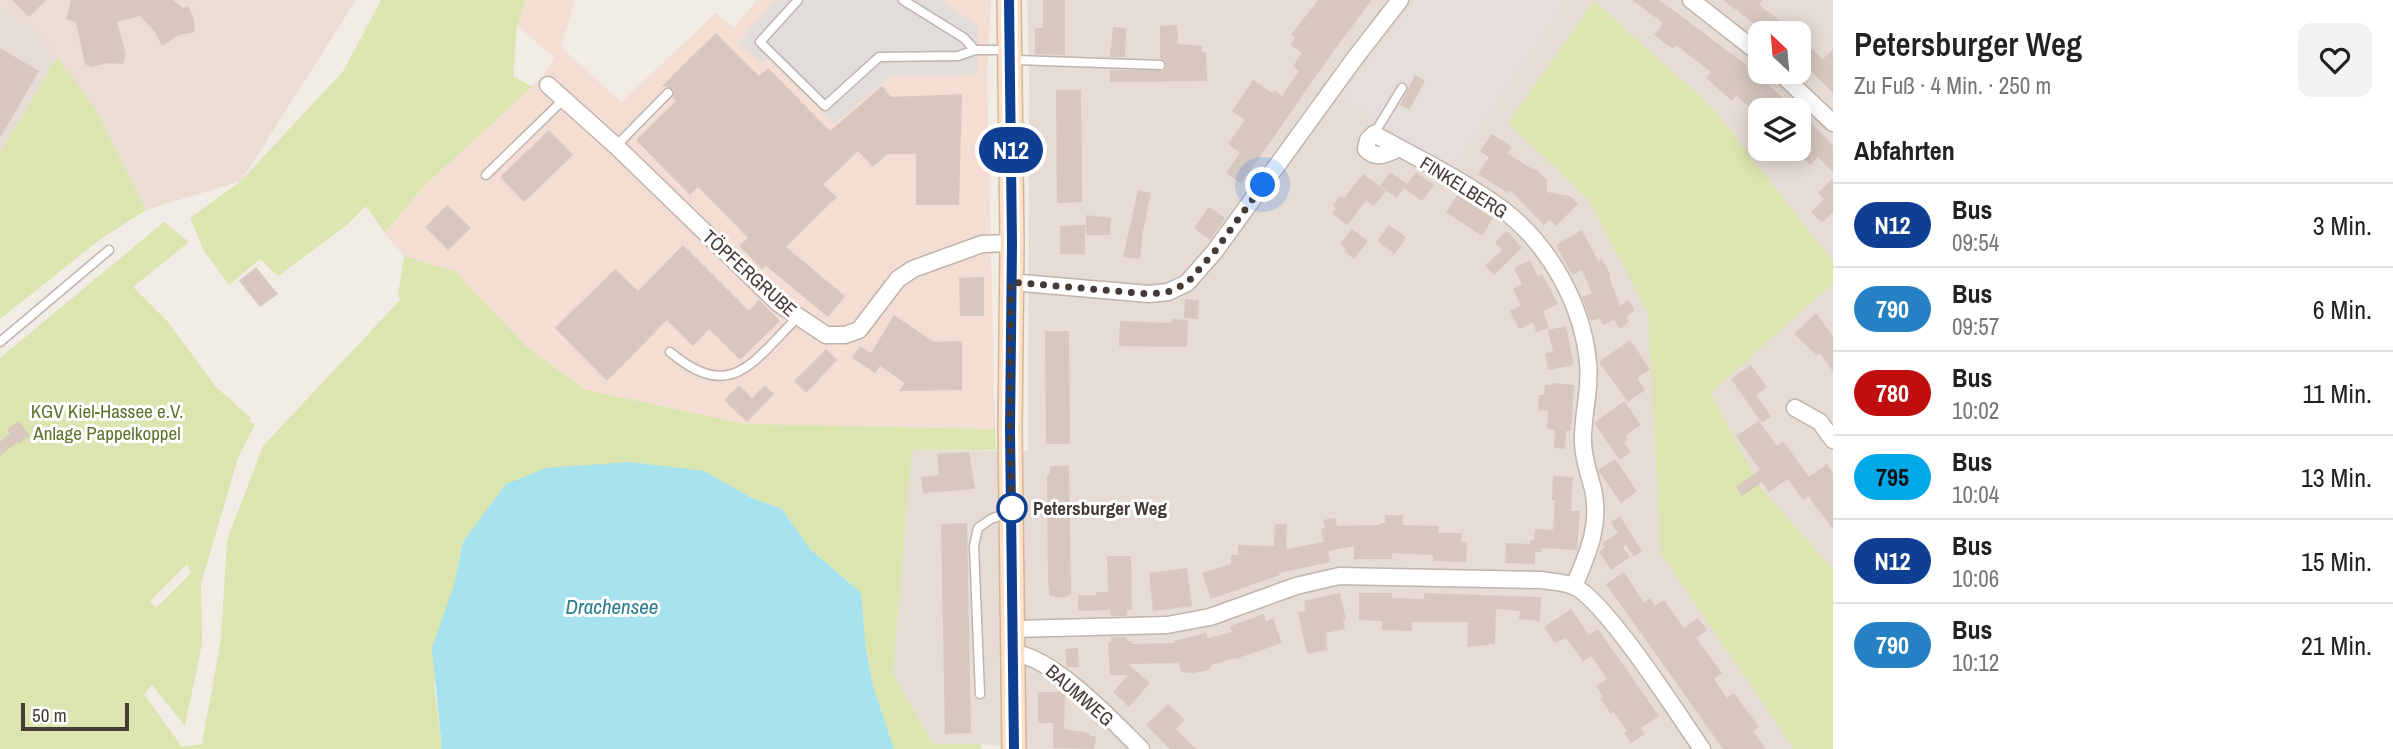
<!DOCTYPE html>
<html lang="de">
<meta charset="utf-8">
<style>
:root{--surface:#fff;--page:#f2f2f2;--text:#222;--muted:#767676;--line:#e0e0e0}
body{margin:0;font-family:"Archivo Narrow",sans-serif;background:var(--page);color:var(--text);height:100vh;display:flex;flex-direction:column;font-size:26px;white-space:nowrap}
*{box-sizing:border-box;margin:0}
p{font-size:23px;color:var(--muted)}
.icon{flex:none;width:38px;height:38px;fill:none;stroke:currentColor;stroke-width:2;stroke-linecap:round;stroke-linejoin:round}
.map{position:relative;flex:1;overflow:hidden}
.panel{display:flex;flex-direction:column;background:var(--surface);width:560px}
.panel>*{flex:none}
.badge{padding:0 14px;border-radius:23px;font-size:24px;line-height:46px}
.needle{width:46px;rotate:334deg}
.tools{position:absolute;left:1748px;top:21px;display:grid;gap:14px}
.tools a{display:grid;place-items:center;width:63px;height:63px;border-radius:14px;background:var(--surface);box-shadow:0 4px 18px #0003;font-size:35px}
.scale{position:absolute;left:21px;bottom:18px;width:108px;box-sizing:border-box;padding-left:7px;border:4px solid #453b36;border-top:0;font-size:19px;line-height:24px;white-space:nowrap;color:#453b36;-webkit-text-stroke:5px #fff;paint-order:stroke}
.you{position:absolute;width:35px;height:35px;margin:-18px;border:5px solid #fff;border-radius:50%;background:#1a73e8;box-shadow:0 0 0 10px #1a73e833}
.map>.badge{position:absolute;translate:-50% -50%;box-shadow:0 0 0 4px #fff}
h2{padding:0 21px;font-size:26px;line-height:63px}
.round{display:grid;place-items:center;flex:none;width:74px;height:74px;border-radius:14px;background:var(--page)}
.head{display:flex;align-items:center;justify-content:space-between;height:119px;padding:0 21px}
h1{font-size:33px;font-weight:600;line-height:52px}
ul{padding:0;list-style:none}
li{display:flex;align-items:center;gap:21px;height:84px;padding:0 21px;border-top:2px solid var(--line)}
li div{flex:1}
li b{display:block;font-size:26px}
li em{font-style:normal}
li .badge{min-width:77px;font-weight:700;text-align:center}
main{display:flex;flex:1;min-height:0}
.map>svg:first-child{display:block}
</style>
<main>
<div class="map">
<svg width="1833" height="749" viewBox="0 0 1833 749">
<rect width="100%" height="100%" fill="#f2ece6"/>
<!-- residential -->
<path fill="#e6dcd5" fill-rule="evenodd" d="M1027,0H1417L1340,97L1454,169L1566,0H1833V749H1022L982,744H933L893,673L912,450L1028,451L1029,76ZM1760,33H1799V72H1760ZM1760,110H1799V149H1760Z
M0,6L30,23L57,57L0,153Z"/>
<!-- commercial -->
<path fill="#f4ddd2" d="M525,0H575L561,47L621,102L716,13L734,28L757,0H991L987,77L995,429L746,424L586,390L528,348L456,272L404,256L385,234L425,185L545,74L554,57L517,26Z"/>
<!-- industrial -->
<path fill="#e5dedb" d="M1417,0H1566L1454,170L1379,124L1340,97Z"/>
<!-- education -->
<path fill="#ebddd1" d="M0,0H356L241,181L146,210L95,109L30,23L0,6Z"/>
<!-- green -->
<path fill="#dbe5b0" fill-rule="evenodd" d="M381,0H525L517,26L513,76L532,87L425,185L385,233L366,206L347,225L278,276L260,259L229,285L204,251L190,218L241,181L344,70Z
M1594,1L1713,108L1833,262V283L1711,393L1759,486L1833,569V749H1794L1661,554L1648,313L1588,199L1508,123Z
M57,57L95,109L146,210L102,238L0,319V153Z
M164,222L189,242L133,287L168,322L216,387L251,418L249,421L255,425L238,458L201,584L202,644L185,726L152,685L144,694L182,747L202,744L221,639L227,540L263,446L400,300L398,295L404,256L456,272L528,348L586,390L746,424L995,429L996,450H912L893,673L933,744H982L981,749H894L873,686L866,649L861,593L810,549L782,509L752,498L704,471L463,541L434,684L442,749H0V358ZM187,564L191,573L156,608L150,601Z"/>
<!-- parking -->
<path fill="#e1dddb" d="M774,0H940L978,26V75L890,76L834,124L769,58L761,63L739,43Z"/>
<!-- water -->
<path fill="#a5e2ed" d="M630,462L704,471L752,498L782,509L810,549L861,593L866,649L873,686L894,749H442L432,648L454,585L463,542L506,484L546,468Z"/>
<!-- building -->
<path fill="#d7c7bf" d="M12,0H46L29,17Z
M71,0H173L183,8L188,6L194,20L195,32L179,35L162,46L155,32L140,16L117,22L126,54L123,64L108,63L92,67L85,64L76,22L66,19Z
M1043,0H1065V55L1035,54V28H1043Z
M1318,0H1372L1332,53L1241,184L1226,173L1240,153L1228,144L1245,120L1232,111L1253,80L1272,93L1274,90L1282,96L1299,71L1293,66L1302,53L1290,45L1295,38L1291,35Z
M1632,0H1658L1673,10L1750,68L1796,110H1753L1736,96L1732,101L1706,78L1711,72L1676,45L1673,49L1654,35L1663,23Z
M1723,0H1763L1759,5L1797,33H1766Z
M1177,25L1178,44L1202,46V52H1206L1207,81L1110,82V70H1164L1166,65L1160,58V26Z
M1113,27L1126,28L1125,57H1110Z
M716,33L759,76L768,68L830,131L882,86L891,97L962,94L959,205H916V154H888L873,167L858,151L823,185L837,197L786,247L845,296L828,317L766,266L762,269L739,246L748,238L698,187L690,195L636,140L676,101L673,98V89L662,86Z
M1799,38L1823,59L1833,49V93L1806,66L1805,67L1799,62Z
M0,48L39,71L0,138Z
M1415,75L1425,81L1409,110L1400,105Z
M1056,90H1081L1082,202L1057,203Z
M1808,120L1833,145V172L1818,157L1810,165L1799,154V129Z
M549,130L573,155L524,202L500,177Z
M1492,134L1512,147L1507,153L1534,170L1535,168L1547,180V192L1570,196L1578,204L1556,226L1550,220L1544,225L1510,190L1508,193L1478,174L1489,157L1480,151Z
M1390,172L1407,184L1397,198L1380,186Z
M1416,172L1434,185L1422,201L1404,188Z
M1363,174L1386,191L1374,206L1366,201L1347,225L1332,213L1336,208L1333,206L1340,196L1344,198Z
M1833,178V212L1822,223L1811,212L1824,199L1818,193Z
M1138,190L1151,193L1143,231L1140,259L1123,257Z
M1457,195L1493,218L1482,236L1446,212Z
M447,205L471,228L448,250L425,227Z
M1209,207L1225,218L1210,240L1194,228Z
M1086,215L1111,218L1110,235H1086Z
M1085,225V254H1060V226Z
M1389,225L1406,237L1395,254L1377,241Z
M1352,229L1368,241L1354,259L1344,251L1346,249L1340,244Z
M1582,230L1598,261L1602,259L1611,276L1609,277L1620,306L1628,300L1635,310L1626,317L1629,322L1620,329L1614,320L1603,325L1600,318L1591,321L1582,297L1592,293L1582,270L1572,275L1556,245Z
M1507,231L1522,248L1494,275L1485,265L1502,250L1495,242Z
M683,245L749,311L759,300L780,321L740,360L709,329L693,346L667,320L607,381L555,328L615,269L638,291Z
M1530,260L1538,276L1542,274L1558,304L1543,311L1549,328L1536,332L1533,322L1519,329L1510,311L1521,305L1513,289L1522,284L1514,268Z
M256,267L278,294L260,307L239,281Z
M984,277V316H960L959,278Z
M1185,299L1199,300L1198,319L1184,318Z
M1816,313L1833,336V372L1820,353L1817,355L1794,334Z
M894,315L934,342L962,341V390L899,391L905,383L880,366L875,373L852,358L860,346L871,353Z
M1172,319L1188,320L1187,347L1119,346L1120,321L1172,323Z
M1566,326L1574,365L1548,370L1545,353L1553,352L1548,330Z
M1045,331H1069L1070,444H1046Z
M1630,340L1650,369L1637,378L1645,390L1628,402L1599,362Z
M826,349L837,360L806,393L794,381Z
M1751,365L1767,387L1756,395L1771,416L1762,423L1731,379Z
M1551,383L1574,385L1571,431H1566L1565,449L1554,448L1555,430L1547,429L1548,411L1538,410L1539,395H1544L1545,385H1551Z
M739,385L752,398L765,385L774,394L747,422L724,400Z
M1624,401L1641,425L1625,436L1628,439L1624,442L1631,452L1620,460L1594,423Z
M18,421L30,435L19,444L17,442L0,456V442L10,433L7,430Z
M1759,421L1777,446L1783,441L1809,477L1827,464L1833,473V529L1808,496L1803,500L1788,479L1769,492L1762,482L1742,496L1736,487L1760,470L1736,436Z
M969,452L975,489L923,493L921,477L939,475L937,454Z
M1615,459L1637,491L1621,503L1598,470Z
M1050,466H1069L1071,594L1064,598L1050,596L1048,583L1047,475H1050Z
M1553,476L1573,477L1571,511H1580L1577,550L1541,548V552H1535V564L1505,563L1506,543L1530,544V540H1534L1535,529L1553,530L1555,500H1552Z
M1385,515H1403V525L1439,526L1438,533H1462L1461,542H1467L1466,562L1433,561V555L1392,553V559H1354V546L1328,551L1330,562L1279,573L1280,575L1211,599L1202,573L1231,564V555H1238V545L1274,546L1275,524H1287L1286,549L1324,542L1321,529L1325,528L1323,520L1335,518L1337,526L1380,525V523H1385Z
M1620,516L1642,551L1634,557L1626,545L1623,547L1630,557L1611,570L1599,552L1605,547L1602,543L1618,533L1611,522Z
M967,523L971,733L945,734L941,524Z
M1107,556H1131L1132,610H1127V616H1111L1110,610L1078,611V595H1096V592H1108Z
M1187,568L1192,606L1153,611L1149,573Z
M1624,572L1644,603L1650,598L1655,606L1664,600L1684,628L1698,618L1707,630L1696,638L1722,673L1714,679L1727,698L1734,693L1759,727L1753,731L1766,749H1723L1606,584Z
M1340,593L1346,620H1343L1345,629L1326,633L1327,650L1307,654L1298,612L1306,611L1304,601Z
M1359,593H1392V598L1424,599V593L1541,597L1540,621L1519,619L1520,611L1496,609L1495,644L1467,647L1468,622H1412V631L1382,630V621L1359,620Z
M1571,609L1589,635L1598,629L1659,716L1641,728L1645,734L1631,743L1624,733L1627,731L1614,712L1611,714L1600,698L1603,696L1596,686L1607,679L1591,656L1583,661L1566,638L1555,643L1544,627Z
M1264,614L1266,621L1273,618L1282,643L1235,659V658L1212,665L1208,670L1194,673L1181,672L1179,663L1128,664L1150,683L1129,707L1113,692L1128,675H1110L1108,642H1111V637H1127V641H1132V644L1175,643L1174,641L1206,633L1208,638L1232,632L1230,626Z
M1078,648L1079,667H1067L1065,649Z
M1038,692H1065L1064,729L1089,733V735L1096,737L1094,749L1053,748V723H1038Z
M1168,704L1185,720L1176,729L1196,749H1170L1146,725Z"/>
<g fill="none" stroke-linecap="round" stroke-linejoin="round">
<defs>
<path id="lane" d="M798,0L760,42L825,106L879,57L958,56L975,50H1009
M903,0L964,38L975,50
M1013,60L1160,65
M1374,134L1402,88
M616,146L668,93
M486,175L564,99
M0,342L109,250
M670,352C732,404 753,361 798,317
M980,694L974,546L978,528L991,519L1009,512"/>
<path id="street" d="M1691,0L1760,54
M1779,72L1833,123
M548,85L616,146L778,303L826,335H845L859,330L898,279L913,269L982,244L1012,243
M1399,148C1388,154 1376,160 1366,149L1368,140L1374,134C1417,158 1463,180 1502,209C1549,244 1583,305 1588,363C1591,390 1582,416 1583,442C1583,458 1589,474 1593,489C1601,525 1588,553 1574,586
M1011,282L1149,294L1168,292L1187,283L1215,251L1355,58L1400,0
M1795,408L1820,422L1833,440
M1013,629L1167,625L1210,617L1296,586L1339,576L1542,580C1551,582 1564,582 1573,586C1604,598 1679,716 1702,749
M1013,653C1052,656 1113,721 1141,749"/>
<path id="secondary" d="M1009,0L1012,243L1010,430L1014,749"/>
</defs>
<!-- lane casing -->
<use href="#lane" stroke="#c0b4ac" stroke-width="11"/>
<!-- street casing -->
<use href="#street" stroke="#c0b4ac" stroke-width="19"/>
<!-- secondary casing -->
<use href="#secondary" stroke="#d4b59a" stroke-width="26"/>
<!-- lane -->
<use href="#lane" stroke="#fff" stroke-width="8"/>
<!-- street -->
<use href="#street" stroke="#fff" stroke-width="16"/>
<!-- secondary -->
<use href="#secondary" stroke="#fce1c6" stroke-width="23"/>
</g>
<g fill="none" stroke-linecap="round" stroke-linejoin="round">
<defs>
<path id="line" d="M1009,0L1012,243L1010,430L1014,749"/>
</defs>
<!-- line casing -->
<use href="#line" stroke="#fff" stroke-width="16"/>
<!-- line -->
<use href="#line" stroke="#0f3f93" stroke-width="10"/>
<!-- walk -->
<path stroke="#453b36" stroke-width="7" stroke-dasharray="0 12.6" d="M1012,508V511L1010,430L1011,282L1149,294L1168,292L1187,283L1215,251L1263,185"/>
</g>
<!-- markers -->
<circle fill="#fff" stroke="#0f3f93" stroke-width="3.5" cx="1012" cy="508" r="14"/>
<g text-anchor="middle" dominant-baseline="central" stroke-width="6" stroke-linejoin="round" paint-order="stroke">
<!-- street labels -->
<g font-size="19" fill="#453b36" stroke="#fff">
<text transform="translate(1464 187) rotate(32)">FINKELBERG</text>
<text transform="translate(750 273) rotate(42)">TÖPFERGRUBE</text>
<text transform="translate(1080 695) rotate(41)">BAUMWEG</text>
</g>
<!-- park labels -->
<g font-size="19" fill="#5a742b" stroke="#fff">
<text x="107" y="411">KGV Kiel-Hassee e.V.<tspan x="107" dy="22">Anlage Pappelkoppel</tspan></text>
</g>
<!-- stop labels -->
<g font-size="19" font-weight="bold" fill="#453b36" stroke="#fff" text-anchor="start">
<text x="1033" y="508">Petersburger Weg</text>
</g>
<!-- water labels -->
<g font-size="21" font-style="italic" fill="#2c7d8d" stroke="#fff">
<text x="612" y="606">Drachensee</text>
</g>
</g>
</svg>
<div class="tools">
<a><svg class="needle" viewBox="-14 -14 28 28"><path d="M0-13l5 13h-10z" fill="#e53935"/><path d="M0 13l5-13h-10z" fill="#767676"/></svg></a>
<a><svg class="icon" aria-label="layers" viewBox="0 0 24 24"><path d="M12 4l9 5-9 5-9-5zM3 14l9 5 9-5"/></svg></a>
</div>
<div class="scale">50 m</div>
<div class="you" style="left:1263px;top:185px"></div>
<b class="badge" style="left:1011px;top:150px;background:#0f3f93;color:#fff">N12</b>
</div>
<section class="panel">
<div class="head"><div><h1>Petersburger Weg</h1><p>Zu Fuß · 4 Min. · 250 m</p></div><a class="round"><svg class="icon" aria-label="heart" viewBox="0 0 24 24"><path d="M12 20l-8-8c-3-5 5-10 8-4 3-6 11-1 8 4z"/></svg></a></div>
<h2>Abfahrten</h2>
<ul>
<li><span class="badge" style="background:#0f3f93;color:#fff">N12</span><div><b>Bus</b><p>09:54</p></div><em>3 Min.</em></li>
<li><span class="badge" style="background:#2581c4;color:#fff">790</span><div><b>Bus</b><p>09:57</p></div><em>6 Min.</em></li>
<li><span class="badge" style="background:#c00d0e;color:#fff">780</span><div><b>Bus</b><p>10:02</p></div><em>11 Min.</em></li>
<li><span class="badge" style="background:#00a8e7;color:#111">795</span><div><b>Bus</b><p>10:04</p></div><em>13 Min.</em></li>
<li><span class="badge" style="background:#0f3f93;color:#fff">N12</span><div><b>Bus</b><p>10:06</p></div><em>15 Min.</em></li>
<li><span class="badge" style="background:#2581c4;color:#fff">790</span><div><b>Bus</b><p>10:12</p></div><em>21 Min.</em></li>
</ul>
</section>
</main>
